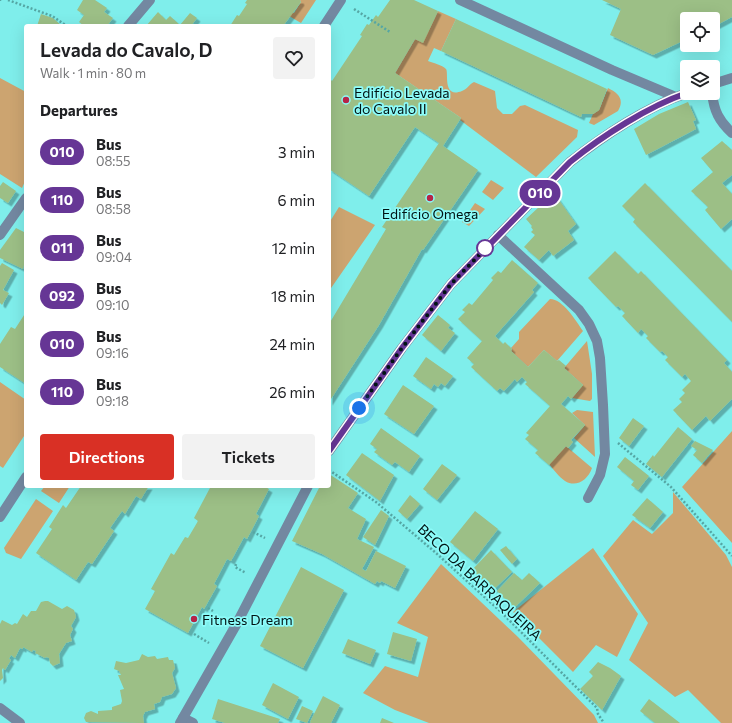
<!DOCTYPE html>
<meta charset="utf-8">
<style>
:root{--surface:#fff;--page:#f2f2f2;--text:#202124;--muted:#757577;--accent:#d93025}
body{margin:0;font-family:Commissioner,sans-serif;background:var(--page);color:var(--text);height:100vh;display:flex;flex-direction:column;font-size:15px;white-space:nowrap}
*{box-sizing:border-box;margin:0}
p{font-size:13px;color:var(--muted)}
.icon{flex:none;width:22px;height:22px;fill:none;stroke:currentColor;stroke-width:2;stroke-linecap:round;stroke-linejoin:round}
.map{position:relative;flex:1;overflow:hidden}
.panel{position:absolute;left:24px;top:24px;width:307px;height:464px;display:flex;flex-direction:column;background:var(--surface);border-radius:4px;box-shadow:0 4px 16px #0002}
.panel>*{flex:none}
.badge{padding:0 8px;border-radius:13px;font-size:14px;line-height:26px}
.fabs{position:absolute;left:680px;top:12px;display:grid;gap:8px}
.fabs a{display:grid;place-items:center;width:40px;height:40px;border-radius:4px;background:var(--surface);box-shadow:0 4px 16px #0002;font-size:20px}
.you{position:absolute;width:20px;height:20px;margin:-10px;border:3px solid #fff;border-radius:50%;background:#1a73e8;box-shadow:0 0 0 6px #1a73e833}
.map>.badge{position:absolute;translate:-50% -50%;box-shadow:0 0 0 2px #fff}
h2{padding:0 16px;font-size:15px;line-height:36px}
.round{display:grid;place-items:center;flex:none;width:42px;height:42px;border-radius:4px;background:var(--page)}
.overview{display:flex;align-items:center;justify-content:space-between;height:68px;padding:0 16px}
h1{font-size:19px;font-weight:600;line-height:30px}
.primary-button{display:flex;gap:8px;margin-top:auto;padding:8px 16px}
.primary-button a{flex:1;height:46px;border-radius:4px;background:var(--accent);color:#fff;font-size:16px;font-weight:600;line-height:46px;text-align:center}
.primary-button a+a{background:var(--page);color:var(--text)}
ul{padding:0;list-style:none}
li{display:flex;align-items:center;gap:12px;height:48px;padding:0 16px}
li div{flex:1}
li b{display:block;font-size:15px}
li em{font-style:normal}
li .badge{min-width:44px;font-weight:700;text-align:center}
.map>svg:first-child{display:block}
</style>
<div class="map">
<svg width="732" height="723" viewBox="0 0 732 723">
<defs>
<filter id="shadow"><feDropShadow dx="3.5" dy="3.5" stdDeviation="0" flood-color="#0004"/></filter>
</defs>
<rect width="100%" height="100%" fill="#7feeeb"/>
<!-- green -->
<path fill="#cca470" d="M300,0H316L301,23L289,16L292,12L294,13L301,2Z
M438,11L456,19L441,51L434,48L428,61C433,63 442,65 446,69C449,72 442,99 462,91C468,89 469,84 474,82L495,91L497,108L503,114H512L520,106L525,105L578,130L577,137L536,177L460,120L461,118L395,73L415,39L423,42Z
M0,78L26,92V179L22,188L0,174Z
M608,88C618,93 625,99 618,111L594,125L589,123L593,114L599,110Z
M491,180L504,188L493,200L482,192Z
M475,203L485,209L469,226L462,222Z
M339,207L375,225L329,291V223Z
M550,299C563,299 576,321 583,331L557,361L544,350L528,367L511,351L512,349L511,348L519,339V332Z
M587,341L592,374V399L590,401L572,398L583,385L564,368Z
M0,382L26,400V433L3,468L0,466Z
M577,410L593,412L595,457L574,438L585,425L572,413Z
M732,431V543L682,487Z
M566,446L592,468C588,480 576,488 565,481C559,477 554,470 549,464Z
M45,486H70L59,503L41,491Z
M673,492L726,555L732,567V723H721L688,690L675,697L629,660L648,623L603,556L633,520L652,534L673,513Z
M36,499L53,511L21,559L6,553L4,548Z
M593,548L638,614L617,657L596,645L573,672L513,612Z
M441,564L518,637L594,715L598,723H429L395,710L363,693L385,666L418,677L428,637L397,623Z"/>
<!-- building -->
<path fill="#9cbf86" filter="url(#shadow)" d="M83,0H95L107,8L104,12L113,18L107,26H84L79,22L84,15L77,10Z
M247,0H300L301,2L283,26H230L237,15L239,16L247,4L245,3Z
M390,0H414L438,11L423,43L415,39L395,73L461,118L443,146L478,170L423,250L422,249L379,325L329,402V324L386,229L382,227L439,143L415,127L369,196L329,169V82L331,80L332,81L362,36L360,35L367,24L369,25L376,15L378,17Z
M602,0H732V17L713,27V19H687V39L653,55L610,35L621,9Z
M158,12L166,20L170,16L180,25L190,13L197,18L191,26H146Z
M41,14L53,18L62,26H37Z
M456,19L607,89L599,110L593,114H582L581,117L441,51Z
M688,102L696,120L693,121L696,129L646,155L634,129L659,114Z
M722,141L732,150V175L722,183L732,194V219L721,229L705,210L708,207L691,191L713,172L701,158Z
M3,182L16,191L8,203L0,198V186Z
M645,183L732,271V322L633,222L635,219L622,206Z
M554,193L576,224L568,231L574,240L553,256L549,250L539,260L524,247L535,235L531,232L533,230L531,227L532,226L526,219Z
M16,228L26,233V257L23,269L0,258V250Z
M615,251L638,274L641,271L727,360L724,363L732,372V399L710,421L706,416L692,430L673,410L682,402L679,399L685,393L682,390L691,381L685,374L682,377L665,360L668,357L662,351L660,352L646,338L648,336L641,329L638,333L622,316L625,313L618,306L616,307L588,278Z
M512,260L538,283L532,290L534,292L495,336L503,344L505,342L512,349L511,351L528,367L544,350L557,361L559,360L566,366L564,368L583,385L571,399L568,396L561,404L585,425L571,440L573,442L568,448L566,446L549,465L535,453L538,450L525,439L529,435L526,433L550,406L525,384L527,382L522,377L517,382L515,379L504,391L500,388L497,391L471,367L474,364L467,358L482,341L458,319L465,312L462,310L469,303L472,305L493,280L491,278L498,271L501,273Z
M2,263L14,270L3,290L9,293L2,305L0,303V266Z
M26,312V384L0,367V344L11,327L15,329Z
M438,315L450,325L448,328L455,333L441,351L422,335Z
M426,357L453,376L445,386L441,383L438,387L434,384L431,389L413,376Z
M403,385L434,406L414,434L384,414Z
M633,418L644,426L629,446L619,438Z
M678,427L692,439L662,477L646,464L653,455L654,457Z
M381,428L420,456L409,472L395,462L392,465L374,452L377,449L370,444Z
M695,441L713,450L702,463L693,455L697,450L691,446Z
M362,453L394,475L380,501L346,475Z
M625,457L649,476L638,490L631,485L634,481L617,467Z
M442,464L457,475L437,500L423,489Z
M329,474L358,493L348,508L366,519L357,539L374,547L362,569L366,571L376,551L406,566L395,588L381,581L380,583L377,581L375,584L322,554L292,541L320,486H329Z
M81,486H149L141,499L136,496L125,514L122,511L110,528L114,531L92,564L88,562L76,580L36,553L52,529L49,527L63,505L66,508Z
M211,486H264L269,489L256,514L259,516L247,539L244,537L231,561L227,559L214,584L217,586L204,609L202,607L188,633L145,609L155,591L151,589L171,553L174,555L185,537L188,538L198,521L194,518Z
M410,495L420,504L407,519L398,511Z
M647,498L663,512L650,528L632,515Z
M381,510L389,516L375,545L363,537Z
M475,511L498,529L473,561L450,542Z
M506,546L517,559L512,564L500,550Z
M491,550L512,572L493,590L472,570Z
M301,567L344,590L303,668L260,646Z
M514,573L522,580L529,573L540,583L514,608L497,591Z
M45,601H48L62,609L67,606L74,610L76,617L71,626L73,629L70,635L72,641L66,643L59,654L60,663L53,666L50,663L49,658L46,657L45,658L35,653L36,651L33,650L32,652L23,647V649L20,648L15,658L11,655L9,659L11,660L5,670L3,668L2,670L3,678L0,681V624L2,620L12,625L15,623L17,624L23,614L27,617L31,611H36L41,602Z
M393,632L417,639L411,661L387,654Z
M348,639L376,650L370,664L342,653Z
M142,654L148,657L155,656L157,659L168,657L169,660H173L175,668L172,673L176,688L172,694L162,697L160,702L154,704L155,709L145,712L143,716L144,723L86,722L84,718L86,713L91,711L98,714V711L112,710V707L121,704L122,701L120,690L124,689L118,675H121L119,671L114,669L116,661L126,663L139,660Z
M598,662L610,668L621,676L602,710L580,689L593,676L589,672Z
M273,683L299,697L288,719L262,705Z
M323,696L340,705L331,723H311L310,722Z
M218,699L280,719L278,723H225L212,719Z
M649,699L680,723H655L640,711Z
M302,706L313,711L307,723L296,719Z
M382,718L394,723H380Z"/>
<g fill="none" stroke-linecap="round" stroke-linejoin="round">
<!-- path -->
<path stroke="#55a6a4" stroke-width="2.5" stroke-dasharray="2 2" stroke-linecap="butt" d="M8,0L52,16L67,26
M0,1V0
M354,9L390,32
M618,443L671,487L732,556
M329,470L376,502L436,553L500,611L597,708L598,714L604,723
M253,532L265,538
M236,564L235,567L246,573
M208,608L213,611
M194,634L209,643"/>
<!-- service -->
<path stroke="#7388a1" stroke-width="10" d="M183,718L193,723"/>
<!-- minor -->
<path stroke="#7388a1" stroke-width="10" d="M128,26L150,0
M0,235L26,198
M498,235L579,310L589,324L597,341L600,358L603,405L605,454L600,475L588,498
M0,708L20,723"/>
<!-- tertiary -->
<path stroke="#7388a1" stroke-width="10" d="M460,0L612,70L676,97
M324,26L341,0
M713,84L732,78
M712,93C714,111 719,121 732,133
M329,451L402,348L451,284L570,162C603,136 648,106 687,93
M0,517L26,477
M180,723L236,625L308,486"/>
</g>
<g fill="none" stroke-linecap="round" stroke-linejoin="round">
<defs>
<path id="line" d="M329,451L402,348L451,284L570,162C602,136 649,106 687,93"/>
</defs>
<!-- line casing -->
<use href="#line" stroke="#fff" stroke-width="9"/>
<!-- line -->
<use href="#line" stroke="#663695" stroke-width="6"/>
<!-- walk -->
<path stroke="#001313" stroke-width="4" stroke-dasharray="0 7.2" d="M359,408L402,348L451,284L489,245L485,248"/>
</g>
<!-- markers -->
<g fill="#b62447" stroke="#8cfbf9" stroke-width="1.5">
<circle cx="346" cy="100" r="4"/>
<circle cx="430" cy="198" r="4"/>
<circle cx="194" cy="619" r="4"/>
</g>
<circle fill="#fff" stroke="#663695" stroke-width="2" cx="485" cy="248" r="8"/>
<g text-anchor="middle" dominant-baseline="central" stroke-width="3.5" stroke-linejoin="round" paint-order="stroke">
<!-- poi labels -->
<g font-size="14" fill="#001313" stroke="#8cfbf9" text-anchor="start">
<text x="354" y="92">Edifício Levada<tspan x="354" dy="16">do Cavalo II</tspan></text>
<text x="430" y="213" text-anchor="middle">Edifício Omega</text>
<text x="202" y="619">Fitness Dream</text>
</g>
<!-- street labels -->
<g font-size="14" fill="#001313" stroke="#8cfbf9">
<text transform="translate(480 582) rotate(43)">BECO DA BARRAQUEIRA</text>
</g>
</g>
</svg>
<div class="fabs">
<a><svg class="icon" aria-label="locate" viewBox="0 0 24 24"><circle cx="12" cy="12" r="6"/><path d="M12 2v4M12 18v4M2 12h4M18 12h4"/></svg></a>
<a><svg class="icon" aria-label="layers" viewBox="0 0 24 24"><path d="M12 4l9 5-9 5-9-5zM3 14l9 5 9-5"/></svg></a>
</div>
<div class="you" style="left:359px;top:408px"></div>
<b class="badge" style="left:540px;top:193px;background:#663695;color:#fff">010</b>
<section class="panel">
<div class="overview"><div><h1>Levada do Cavalo, D</h1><p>Walk · 1 min · 80 m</p></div><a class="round"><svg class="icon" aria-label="heart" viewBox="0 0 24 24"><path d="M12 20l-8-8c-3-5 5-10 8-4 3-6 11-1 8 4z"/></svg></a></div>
<h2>Departures</h2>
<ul>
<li><span class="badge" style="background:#663695;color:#fff">010</span><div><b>Bus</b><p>08:55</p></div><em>3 min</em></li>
<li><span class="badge" style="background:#663695;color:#fff">110</span><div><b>Bus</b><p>08:58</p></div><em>6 min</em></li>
<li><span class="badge" style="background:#663695;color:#fff">011</span><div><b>Bus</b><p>09:04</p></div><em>12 min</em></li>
<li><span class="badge" style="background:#663695;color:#fff">092</span><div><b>Bus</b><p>09:10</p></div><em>18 min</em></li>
<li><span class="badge" style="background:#663695;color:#fff">010</span><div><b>Bus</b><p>09:16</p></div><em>24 min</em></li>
<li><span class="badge" style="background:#663695;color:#fff">110</span><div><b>Bus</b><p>09:18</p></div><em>26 min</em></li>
</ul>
<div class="primary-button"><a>Directions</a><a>Tickets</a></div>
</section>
</div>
